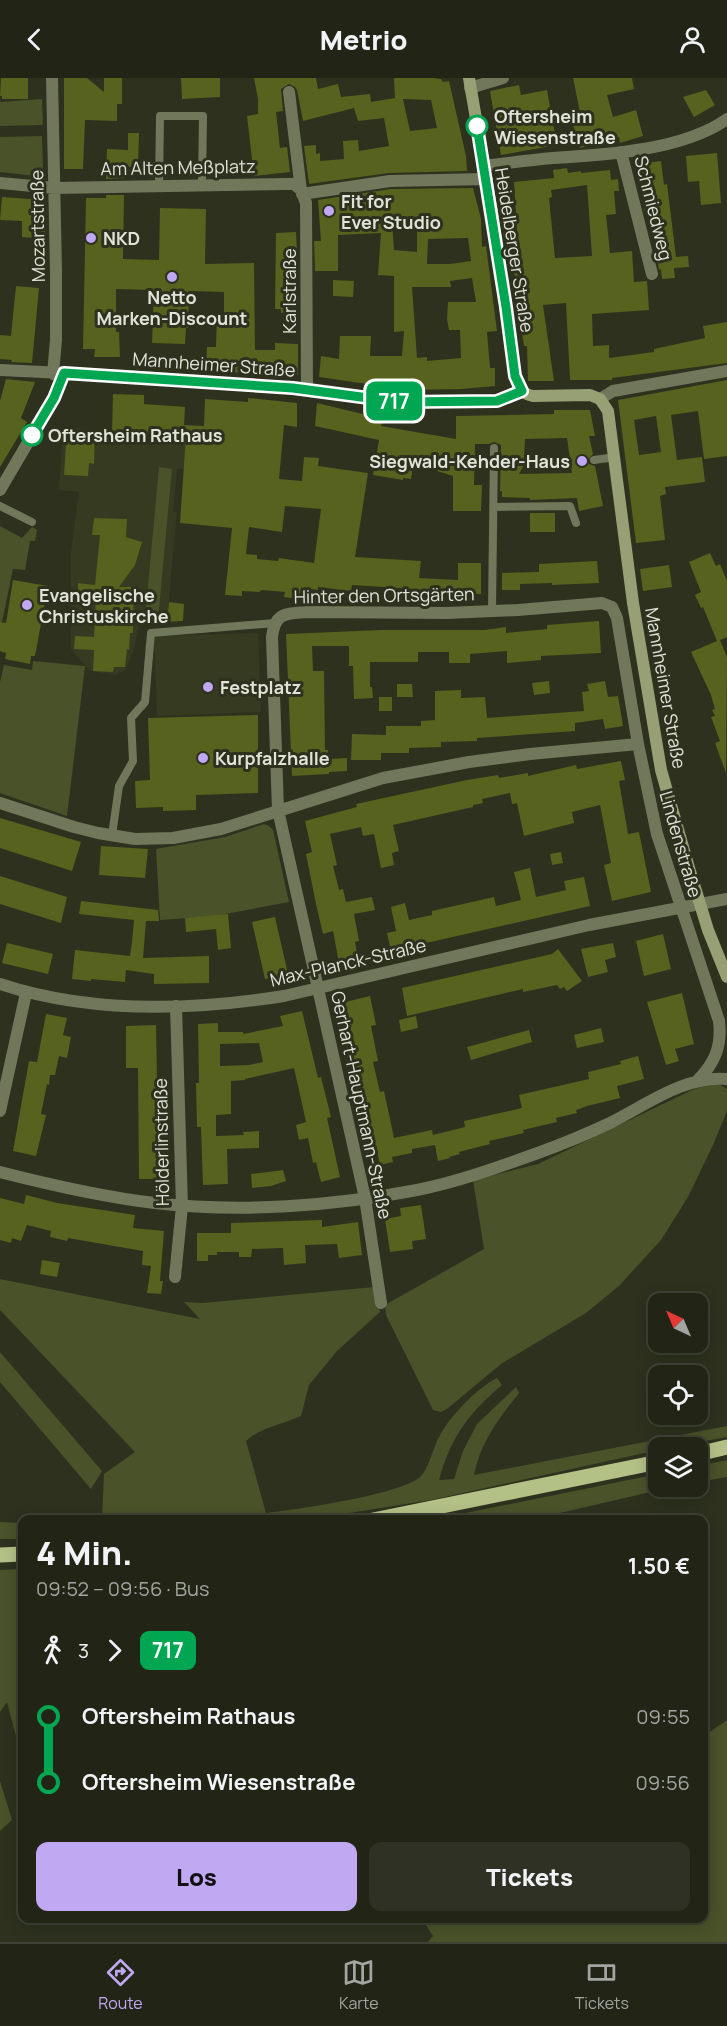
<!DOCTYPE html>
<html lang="de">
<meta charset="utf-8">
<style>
:root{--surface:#222516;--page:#2e3123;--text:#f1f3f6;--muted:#a2a5a1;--line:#3f4235;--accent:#c0a8f3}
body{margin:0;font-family:Manrope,sans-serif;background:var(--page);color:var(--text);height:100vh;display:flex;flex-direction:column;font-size:22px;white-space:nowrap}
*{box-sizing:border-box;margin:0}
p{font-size:20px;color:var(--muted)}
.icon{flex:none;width:33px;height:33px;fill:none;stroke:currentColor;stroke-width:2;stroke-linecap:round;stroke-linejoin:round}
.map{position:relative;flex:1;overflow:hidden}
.panel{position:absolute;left:18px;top:1437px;width:690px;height:408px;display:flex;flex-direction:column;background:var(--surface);border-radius:12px;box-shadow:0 3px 15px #0003,0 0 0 2px var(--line)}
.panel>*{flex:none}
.badge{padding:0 12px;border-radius:9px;font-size:21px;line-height:39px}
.needle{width:39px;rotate:316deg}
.buttons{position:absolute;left:648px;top:1215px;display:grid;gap:12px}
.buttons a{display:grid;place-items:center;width:60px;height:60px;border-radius:12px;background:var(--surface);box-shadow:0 3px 15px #0003,0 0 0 2px var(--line);font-size:30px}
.map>.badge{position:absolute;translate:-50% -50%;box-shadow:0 0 0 3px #fff}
.legs{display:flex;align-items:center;gap:9px;height:66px;padding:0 18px;font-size:20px}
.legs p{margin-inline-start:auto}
.summary{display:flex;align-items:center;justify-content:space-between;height:102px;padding:0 18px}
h1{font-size:33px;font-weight:800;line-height:45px}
.action{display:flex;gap:12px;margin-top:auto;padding:12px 18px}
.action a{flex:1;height:69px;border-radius:12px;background:var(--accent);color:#111;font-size:24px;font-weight:800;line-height:69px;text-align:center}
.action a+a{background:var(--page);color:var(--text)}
ul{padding:0 18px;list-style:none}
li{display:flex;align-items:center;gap:21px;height:66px;font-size:22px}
li i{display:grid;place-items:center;width:9px;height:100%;margin:0 8px;background:currentColor}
li i::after{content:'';width:15px;height:15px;margin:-8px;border:4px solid;border-radius:50%;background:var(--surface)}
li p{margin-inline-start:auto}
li:first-child i{background:linear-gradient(#0000 50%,currentColor 0)}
li:last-child i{background:linear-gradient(currentColor 50%,#0000 0)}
header{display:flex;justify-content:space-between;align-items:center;height:78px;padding:0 18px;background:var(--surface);font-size:27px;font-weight:800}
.menu{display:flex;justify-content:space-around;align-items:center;height:84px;border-top:2px solid var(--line);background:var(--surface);font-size:16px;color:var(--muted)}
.menu a{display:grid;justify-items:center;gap:3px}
.menu .current{color:var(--accent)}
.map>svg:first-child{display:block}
</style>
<header><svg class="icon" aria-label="back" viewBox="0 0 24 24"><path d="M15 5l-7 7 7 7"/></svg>Metrio<svg class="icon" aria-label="person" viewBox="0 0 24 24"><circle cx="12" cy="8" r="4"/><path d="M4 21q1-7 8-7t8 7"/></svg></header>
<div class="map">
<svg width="727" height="1864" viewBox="0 0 727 1864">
<rect width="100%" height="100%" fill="#2d311e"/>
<!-- built -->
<path fill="#353a21" d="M63,349L186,358L185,391H177L173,433L177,434L167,544L139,546L134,572L125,593L116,597L90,593L71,571V473L79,414L59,412Z
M258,555L261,634L157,638L154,558Z"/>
<!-- green -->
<path fill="#4a522a" d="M42,21L43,47L0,48V24Z
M42,58L43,92L39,93L36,98L0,94V59Z
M159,389L172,391L158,542L145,541Z
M0,448L22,460L32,449L37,452L35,463H30L25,492L13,491L2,544H0Z
M33,583L85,588L67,738L0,715V604L4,587L32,592Z
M264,746L269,748L273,752L289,824L215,838L160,842L156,771L225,759Z
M708,1006L720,1007L727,1011V1033L713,1067L688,1119L661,1162L619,1208L586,1235L501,1286L447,1331L441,1334L433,1332L386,1237L385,1227L484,1171L473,1102L538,1086L690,1013Z
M0,1201L200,1241L184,1224L203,1225L375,1209L380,1234L337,1273L309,1307L301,1338C283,1346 260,1350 246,1363L266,1435C293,1432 407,1416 422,1397C430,1386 433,1370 439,1359C449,1339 477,1310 497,1300L502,1307C468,1336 451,1359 439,1402L454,1401L463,1373L477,1346L516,1309L519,1315C498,1342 481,1363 474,1397L727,1348V1359L674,1369L658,1370V1372L431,1422L312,1441H102L104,1396L135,1374L0,1232Z
M0,1274L102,1393L91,1411L0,1304Z
M727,1382V1399L698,1404V1388Z
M658,1396V1408L672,1409L534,1441H436Z
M0,1444L22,1445V1461H0Z
M22,1491V1681L7,1624L0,1634V1492Z
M727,1642V1864H428L433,1858L422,1841H447L451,1846L459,1840H704V1658Z
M0,1703L12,1742L0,1753Z"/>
<!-- building -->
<path fill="#56621d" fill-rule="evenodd" d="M1,0H28V21H2V18H0Z
M64,0H87L104,14V0H122V26H117V43L85,42L83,91H64Z
M181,0H220V19L182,21Z
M254,0H316L318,11L338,6L341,19L370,16L371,24L395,20L394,0H433L441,1L443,4L449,3L466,78L467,93L389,95L309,106L304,68L316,67V76L320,75V83L344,81L343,63L358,62L359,73L389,68L384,40L358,43L354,30L303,43L297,12L295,9L289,6L281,11L283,33L276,34L280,70L287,69L290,94L254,98L247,38L258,36V21ZM403,21L431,22L437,50L410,53Z
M573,0H632L634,11L607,17L613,39L636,32L643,58L620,65L619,59L580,70L573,47L582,44Z
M519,7L521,17L547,12L557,67L501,77L490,13Z
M706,12L715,27L694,39L683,19Z
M128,55H139L138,89H127L126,100L106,101L107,71L128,72Z
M717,75L721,125L701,127L699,103L688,104L686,78Z
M661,83L664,107L667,106L676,179L688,178L689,189L674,190L675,200L662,201L661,191L659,192L657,181H660L659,171H662L659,134L645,135L638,86Z
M219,84H232V97L220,98Z
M567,90L568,95L581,93V95L610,92L611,102L618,101L619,113H614L616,136L606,137L610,175L632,173L634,204L647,203L649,232L592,236L593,268L609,267V280L654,274V271L705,260L703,248L727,244V285L612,300V302H570L566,225L543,227L554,303H528L527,268H524L518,228L517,200L515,201L513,183H519L514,104L554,100L553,92ZM587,107L592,178L555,180L549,120L552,119L551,112Z
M473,110L481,141L482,169L486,168L497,253L487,254L490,290H495V308L462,311L404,312V308L367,306L319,299L321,278L339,281L340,258H371L370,278H402L404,253L394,254V198L378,197L381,155L338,157V193H315L314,163H321L318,122L391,111ZM417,141V174L394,172L392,143ZM468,160L471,183L450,186H427L428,161ZM472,200L476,224H448L447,241L449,252H460L461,280L427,283V279L417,280L412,209H451L450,203Z
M106,117H124L123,181L159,182L160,130L206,131L205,186L254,185L255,272H275V265L298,266V297L206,293L207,269H216L217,237L224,238V214L189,213L188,250H186L185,266L152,265L154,212L116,211V254H119L120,279H94L95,271H83L86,120H106Z
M2,119L44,122L45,161L22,159V143L0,142Z
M296,154L298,193L296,219L298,234L281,235V231H275L276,155Z
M333,202L354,203L353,219L333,218Z
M16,208L39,210L32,285L11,284L12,282L0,281V257L11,258Z
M6,301L35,304L21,340L27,344L0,389V323Z
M727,302V378L704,381L698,333L671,337L677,382L702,379L705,404L665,409L666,416L660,418L665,462L636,465L618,322ZM656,338L661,374L639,377L634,342Z
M113,316L144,317V326L185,329L184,347L204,348L205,321L248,324V320L297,325V349L284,347L279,401L302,403L304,379L319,380L318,388L368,395L355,479L421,483L419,500L437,501L458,502V485H481V516L430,515V512L352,507L351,513L318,509V512L305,510L304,519L298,518V521L284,519L285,514L262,512L259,514L242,513V518L225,517L232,450L180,445L186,358L112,354ZM285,428L321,431L314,485L279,480L278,483L257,481V477L246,476L249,449L282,454Z
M317,325L383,341L381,348L456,361V338L554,336V332H590L595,358H589L593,376L588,382L589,386L595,388L603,428L579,433L577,420L530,422V420L502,419V413H500L501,367L494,364L489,366H475L474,407H482L481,433H453V398L437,393L436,385L414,381L411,401L403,400V402L373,397L379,362L315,348ZM567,360L572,395L519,396L526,383L524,382L525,361Z
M67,353L95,354L94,386L89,385L88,398L64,397Z
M530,435H555V454H530Z
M94,440L127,441L126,459L142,464L135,487L119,509H134L133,555H130L129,572L127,571L125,589H114L113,594L93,593L94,572L74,571L75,558L94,559L96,520L78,519V505L95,507L100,457H92Z
M710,475L716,488L720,486L727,503V559L720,562L727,579L726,695L715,665L720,663L711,639L715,638L712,632L715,631L711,617L691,574L717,563L703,529L701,530L695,517L701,514L689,484Z
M597,483L599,505L552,507V505L520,506V512H502V495L539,494V486Z
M669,487L672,509L643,513L640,491Z
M13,502L48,508L35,578H31L30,586L5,581L6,575L0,573V544L6,545Z
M169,524L184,526L183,543L167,544Z
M599,543L601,575L541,578V582L507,585V573L470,576V585H449V574H418V584H370V609H372L373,620L354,621L353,588H349V568H312L313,593H324L325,672H328V681L347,680V693L329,694V696L292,698L286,556L381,552H485L506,549V555L547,551V547Z
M549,603L550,615L534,617L532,605Z
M605,603L608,619L618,618L623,648L605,651L603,641L575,645V653L477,660V663L441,664V669L409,670V675H381V682H351L352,656L386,657V648H421V643L435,642V613L461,612V620L485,619L487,640L584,633L582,614L589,613L587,606Z
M397,606H412L413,619H397Z
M379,619H392V633H379Z
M258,637V715L196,717V732L163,733V729L136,730L135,703L150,702L148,640Z
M621,683L625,702L619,703L628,756L639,754L651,814L612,823L604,787L611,785L600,727L572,734L574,745L524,758L517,725L512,726L510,715L482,721L483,725L473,727V729L393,747L399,773L392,775L394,787L381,790L374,756L363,758L361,749L330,756L337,787L333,788L339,812L343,811L346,824L372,819L375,832L354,836L359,863L355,864L358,881L339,885L333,853L323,856L316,826L306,776L312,774L305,743L357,729L356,726L467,702L498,697L499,700L528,695V698L576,687L577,691Z
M0,740L81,764L72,793L0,770Z
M101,768L148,771L145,800L99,797Z
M561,774L563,785L552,787L550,776Z
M530,790L536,819L566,812L564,803L584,799L590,828L391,873L387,855L396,853L391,829L405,825L409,842L432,837V833L494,819L496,828L521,822L514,794Z
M0,798L67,819L61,845L0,826Z
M81,823L158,832L159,843H146L143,880L209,878V905L154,906V896L126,892L125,904L91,901V903L72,901L75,872L130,878L132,864L134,842L79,836Z
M228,836L231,870L218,872L216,851L186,854L185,840Z
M275,839L288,896L265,901L252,844Z
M663,856L671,891L644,898L636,863Z
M7,865L53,876L48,896L2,885Z
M613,865L616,879L605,882L608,894L588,899L581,871Z
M558,871L582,903L567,913L564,909L560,911L557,907L523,914V911L407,938L402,910L552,876Z
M682,915L694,966L675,971L679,983L666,987L647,924Z
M370,918L376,947L371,948L378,983L373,984L380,1014L384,1013L394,1060L432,1052L433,1057L465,1049L464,1043L522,1030L519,1017L589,1001L588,994L621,986L620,983L638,978L644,1001L617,1008L620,1020L587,1028L576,1032L577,1035L556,1040L557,1044L523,1052L524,1055L489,1063L490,1066L459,1074L460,1076L449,1079L450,1080L438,1083L435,1067L412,1071V1075L392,1079L393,1084L380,1087L373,1055L367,1056L347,957L352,956L345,924Z
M302,933L318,1000L321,999L331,1039L327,1040L340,1099L321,1104L316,1084L313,1085L308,1060L299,1062L296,1047L306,1044L294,990L245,1001V1002L231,1003V1036L216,1037V1058L244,1057L243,1054L259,1053V1070L227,1071L228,1106L203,1107L201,1049H197L196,1005H199L198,946L218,945V954H243V956L283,948L280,938ZM259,965L263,984L249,987L220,988V966Z
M46,936L67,940L63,957L71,959L67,980L59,978L55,997H50L49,1007L47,1006L41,1036L46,1037L36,1078L13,1073L29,983L37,984Z
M416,938L418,950L401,954L399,942Z
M156,947L157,1004H165L163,1101H139L138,990H126V948Z
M601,950L604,964L577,970L574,957Z
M529,952L532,964L471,982L467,969Z
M283,1092L286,1103L271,1108L252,1110L251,1096Z
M26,1117L57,1125L135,1137L133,1150L164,1153L160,1203H163L161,1216L147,1215L151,1188L142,1187L143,1173L68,1160L67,1163L50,1159L51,1153L27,1147L21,1163L12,1160L11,1165L0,1162V1120L24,1126Z
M421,1127L426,1161L412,1163L413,1171L390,1174L385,1141L401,1138L400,1130Z
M322,1142V1149L358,1144L362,1177L339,1180L337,1166L305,1167L306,1185L284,1187L283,1170L252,1171L251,1179H239V1174H217V1177H208V1183H197V1155H231V1145Z
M42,1182L60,1185L57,1199L40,1196Z"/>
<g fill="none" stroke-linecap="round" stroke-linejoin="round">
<!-- lane -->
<path stroke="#71775b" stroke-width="8" d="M159,108L160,38H203L202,108
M594,382L615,379
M0,428L32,444
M494,429L570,428L576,445
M492,533L494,370
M112,757L119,708L133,683L131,640L145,624L151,555L275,545"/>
<!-- street -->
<path stroke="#71775b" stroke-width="12" d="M52,0L56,193V262L53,296
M470,10L503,0
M289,14L301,112L306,125L307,311
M621,74L652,196
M484,88C507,85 530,82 553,80C605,77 684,72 727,41
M0,105L54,110L285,106H294L301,112
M302,116L390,103L487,101
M0,292L127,298L279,309L399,324L497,323L522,313
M600,321L613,313L727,293
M0,412L54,320L64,295
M0,725L74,749L98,755L135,761L173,760L221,751L383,700L469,684L530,676L638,666
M0,906C91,936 190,933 284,918L589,847L727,821
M0,1033L26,915
M0,1094C51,1107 103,1119 155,1125C240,1135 334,1128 417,1112C457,1104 496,1090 535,1076C560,1067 585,1057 610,1045C646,1027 685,997 727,1001
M175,1199L182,1128L176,928
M381,1225L365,1120L278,732L272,559C275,534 286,536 307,534L447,535L518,532L602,525L612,529L617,540L638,666L657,756L719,943C722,968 715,985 697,1003"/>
<!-- secondary -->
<path stroke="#96a074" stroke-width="12" d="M469,0L492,134L515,298C518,308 521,316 533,318L590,317L600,321L608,333L633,525L661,692L689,790L708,852L727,899"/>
<!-- primary -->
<path stroke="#b3c086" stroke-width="15" d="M698,1376L727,1369
M373,1442L658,1384
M0,1477L22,1476"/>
</g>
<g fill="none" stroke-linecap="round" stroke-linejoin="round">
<defs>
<path id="line-1" d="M32,357L54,320L64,295L293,310L399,324L497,323L522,313L515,298L506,229L477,48"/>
</defs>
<!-- line-1 casing -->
<use href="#line-1" stroke="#fff" stroke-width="14"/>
<!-- line-1 -->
<use href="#line-1" stroke="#00a651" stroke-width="9"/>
</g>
<!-- markers -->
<g fill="#fff" stroke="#00a651" stroke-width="3">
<circle cx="477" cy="48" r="10"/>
<circle cx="32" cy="357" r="10"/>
</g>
<g fill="#c0a8f3" stroke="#2d311e" stroke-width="2">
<circle cx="329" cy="133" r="6"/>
<circle cx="91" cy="160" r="6"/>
<circle cx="172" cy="199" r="6"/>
<circle cx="582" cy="383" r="6"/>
<circle cx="27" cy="527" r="6"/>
<circle cx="208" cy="609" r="6"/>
<circle cx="203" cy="680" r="6"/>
</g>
<g text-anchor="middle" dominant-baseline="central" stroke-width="6" stroke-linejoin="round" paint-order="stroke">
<!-- stop labels -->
<g font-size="18" font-weight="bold" fill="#e0e3d7" stroke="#2d311e" text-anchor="start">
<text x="494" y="38">Oftersheim<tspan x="494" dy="21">Wiesenstraße</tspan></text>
<text x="48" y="357">Oftersheim Rathaus</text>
</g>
<!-- street labels -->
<g font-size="18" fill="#e0e3d7" stroke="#2d311e">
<text transform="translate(178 89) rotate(-1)">Am Alten Meßplatz</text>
<text transform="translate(654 130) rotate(76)">Schmiedweg</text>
<text transform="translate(37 148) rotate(-91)">Mozartstraße</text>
<text transform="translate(515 172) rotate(81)">Heidelberger Straße</text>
<text transform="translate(289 213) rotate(-90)">Karlstraße</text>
<text transform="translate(214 286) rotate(4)">Mannheimer Straße</text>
<text transform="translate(384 517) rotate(-1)">Hinter den Ortsgärten</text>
<text transform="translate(666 610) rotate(80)">Mannheimer Straße</text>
<text transform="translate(681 766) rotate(74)">Lindenstraße</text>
<text transform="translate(348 884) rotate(-13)">Max-Planck-Straße</text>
<text transform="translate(362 1027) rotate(78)">Gerhart-Hauptmann-Straße</text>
<text transform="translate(161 1064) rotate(-91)">Hölderlinstraße</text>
</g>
<!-- poi labels -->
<g font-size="18" font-weight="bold" fill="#e0e3d7" stroke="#2d311e" text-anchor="start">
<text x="341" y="123">Fit for<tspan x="341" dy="21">Ever Studio</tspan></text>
<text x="103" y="160">NKD</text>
<text x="172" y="219" text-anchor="middle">Netto<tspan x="172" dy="21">Marken-Discount</tspan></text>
<text x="570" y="383" text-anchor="end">Siegwald-Kehder-Haus</text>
<text x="39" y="517">Evangelische<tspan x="39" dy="21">Christuskirche</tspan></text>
<text x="220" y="609">Festplatz</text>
<text x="215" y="680">Kurpfalzhalle</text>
</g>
</g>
</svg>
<div class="buttons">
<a><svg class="needle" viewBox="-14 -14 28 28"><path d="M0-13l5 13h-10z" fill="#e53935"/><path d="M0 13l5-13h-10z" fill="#a2a5a1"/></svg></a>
<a><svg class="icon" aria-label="locate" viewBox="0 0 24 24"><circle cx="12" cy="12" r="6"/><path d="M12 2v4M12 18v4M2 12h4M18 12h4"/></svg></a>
<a><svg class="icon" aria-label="layers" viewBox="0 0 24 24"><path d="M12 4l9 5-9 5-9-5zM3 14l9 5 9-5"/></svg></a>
</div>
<b class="badge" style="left:394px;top:323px;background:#00a651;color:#fff">717</b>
<section class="panel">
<div class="summary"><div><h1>4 Min.</h1><p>09:52 – 09:56 · Bus</p></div><b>1.50 €</b></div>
<div class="legs"><svg class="icon" aria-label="walk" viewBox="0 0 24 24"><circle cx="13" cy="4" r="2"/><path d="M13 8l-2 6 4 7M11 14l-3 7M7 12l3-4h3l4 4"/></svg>3<svg class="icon" aria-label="forward" viewBox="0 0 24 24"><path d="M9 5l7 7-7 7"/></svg><b class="badge" style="background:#00a651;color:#fff">717</b></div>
<ul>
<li><i style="color:#00a651"></i><b>Oftersheim Rathaus</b><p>09:55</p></li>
<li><i style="color:#00a651"></i><b>Oftersheim Wiesenstraße</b><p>09:56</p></li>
</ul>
<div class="action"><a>Los</a><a>Tickets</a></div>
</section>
</div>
<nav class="menu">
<a class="current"><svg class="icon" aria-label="directions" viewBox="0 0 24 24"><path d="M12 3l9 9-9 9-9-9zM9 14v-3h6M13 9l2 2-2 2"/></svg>Route</a>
<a><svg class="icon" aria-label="map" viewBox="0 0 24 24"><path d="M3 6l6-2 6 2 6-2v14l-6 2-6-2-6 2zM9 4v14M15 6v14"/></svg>Karte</a>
<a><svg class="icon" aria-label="tickets" viewBox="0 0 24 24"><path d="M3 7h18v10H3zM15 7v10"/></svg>Tickets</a>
</nav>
